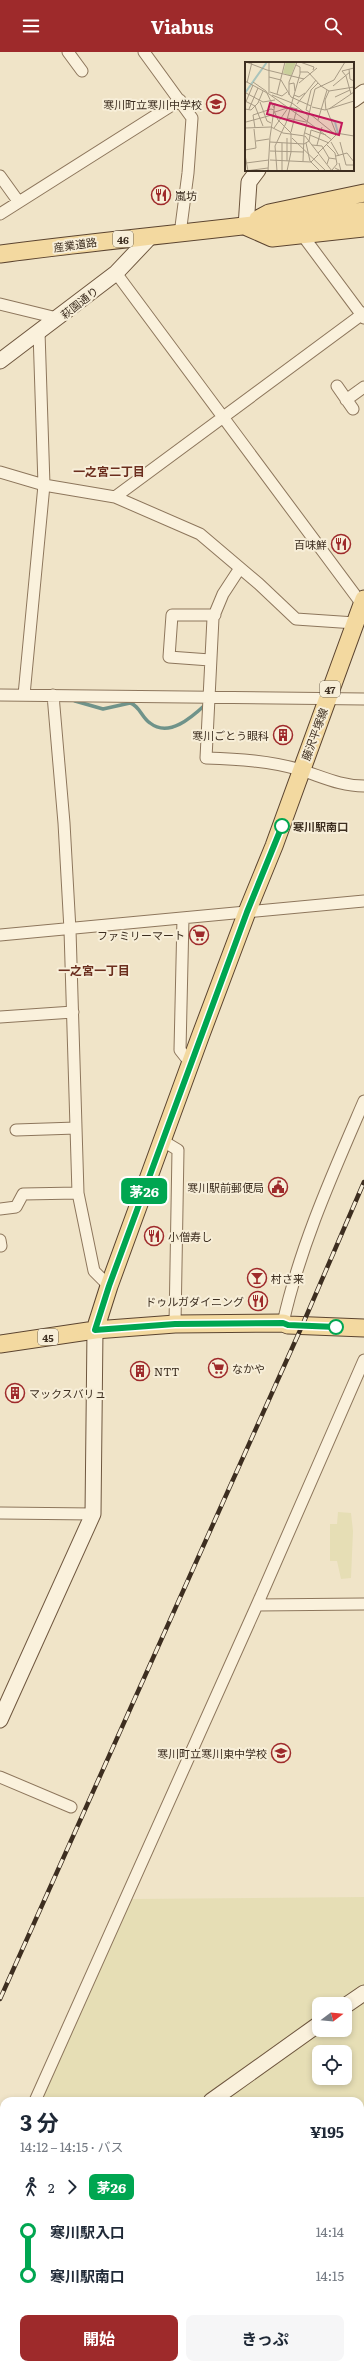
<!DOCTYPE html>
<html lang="ja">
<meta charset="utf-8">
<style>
:root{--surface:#fff;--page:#f6f6f7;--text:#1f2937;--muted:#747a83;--accent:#9e2a2b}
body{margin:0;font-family:Literata,"Noto Sans JP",serif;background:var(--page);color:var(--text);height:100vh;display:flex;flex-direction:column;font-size:15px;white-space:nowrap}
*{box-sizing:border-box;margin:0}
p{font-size:13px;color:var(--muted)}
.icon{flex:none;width:22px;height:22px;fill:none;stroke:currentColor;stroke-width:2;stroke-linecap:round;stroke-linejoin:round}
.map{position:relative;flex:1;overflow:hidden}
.side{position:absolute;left:0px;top:2045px;width:364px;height:272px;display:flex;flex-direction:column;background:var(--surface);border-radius:12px 12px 0 0;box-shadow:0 2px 6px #0003}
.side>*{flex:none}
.badge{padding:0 8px;border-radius:6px;font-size:14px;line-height:26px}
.needle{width:26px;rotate:74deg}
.buttons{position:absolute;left:312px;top:1945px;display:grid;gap:8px}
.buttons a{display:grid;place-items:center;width:40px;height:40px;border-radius:8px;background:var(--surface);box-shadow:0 2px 6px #0003;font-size:20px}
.map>.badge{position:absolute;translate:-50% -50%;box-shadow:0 0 0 2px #fff}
.legs{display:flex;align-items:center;gap:6px;height:44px;padding:0 20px;font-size:13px}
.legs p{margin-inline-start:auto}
.overview{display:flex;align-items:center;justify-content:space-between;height:68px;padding:0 20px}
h1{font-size:22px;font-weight:700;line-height:30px}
.cta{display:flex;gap:8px;margin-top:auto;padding:8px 20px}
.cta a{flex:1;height:46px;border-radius:8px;background:var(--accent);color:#fff;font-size:16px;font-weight:700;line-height:46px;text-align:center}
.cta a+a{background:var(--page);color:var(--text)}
ul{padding:0 20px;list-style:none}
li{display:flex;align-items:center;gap:14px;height:44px;font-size:15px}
li i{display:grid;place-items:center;width:6px;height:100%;margin:0 5px;background:currentColor}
li i::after{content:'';width:10px;height:10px;margin:-5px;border:3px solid;border-radius:50%;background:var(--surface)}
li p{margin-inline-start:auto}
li:first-child i{background:linear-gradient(#0000 50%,currentColor 0)}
li:last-child i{background:linear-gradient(currentColor 50%,#0000 0)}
header{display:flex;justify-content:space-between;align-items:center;height:52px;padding:0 20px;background:var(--accent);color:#fff;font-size:18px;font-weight:700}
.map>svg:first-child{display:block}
</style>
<header><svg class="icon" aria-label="menu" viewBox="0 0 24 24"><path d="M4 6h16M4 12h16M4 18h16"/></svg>Viabus<svg class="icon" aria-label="search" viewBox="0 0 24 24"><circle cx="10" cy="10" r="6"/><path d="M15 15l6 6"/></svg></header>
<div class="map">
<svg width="364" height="2317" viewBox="0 0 364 2317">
<rect width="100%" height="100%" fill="#f0e4c8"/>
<!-- farmland -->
<path fill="#e6deb5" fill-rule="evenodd" d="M338,1460L351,1461L353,1479L351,1526L341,1527L337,1509H330V1472H337Z
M364,1845V2317H100L93,2313H360V2049H40L131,1847ZM319,1952H345V1978H319ZM319,2000H345V2026H319Z"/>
<!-- water -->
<path fill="#a9c4bc" stroke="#6f938a" d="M0,2294L4,2295V2313H45L57,2317H0Z"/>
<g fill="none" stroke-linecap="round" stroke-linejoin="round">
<!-- stream -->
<path stroke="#6f938a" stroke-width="3.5" d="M75,649L103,657L130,651C139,653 142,666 150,671C169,686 192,665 205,653
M360,2075L364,2072
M0,2266H4"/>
<defs>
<path id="street" d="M68,0L82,19
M144,0L192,66L188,121L180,182
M0,124L18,149
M0,162L180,48
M303,184L364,266
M116,221L364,555
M0,252L57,266
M337,334L353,357
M346,348L364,335
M0,420L44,433L115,445L200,482L259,532L296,567L355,571
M115,445L364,261
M240,516L223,542L213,566L206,706C239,707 270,709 301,718C323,725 341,734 364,734
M210,608L169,605L172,563H215
M0,643L364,647
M24,643L44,433L39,280
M53,643L64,771L70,878L78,1141L94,1219L109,1234
M183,866L180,998L191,1012
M0,883L364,849
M0,965L73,960
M16,1078L76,1076
M163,1089L178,1098L175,1272
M0,1157L16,1155L23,1142L78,1141
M0,1188L1,1194
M283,1271C300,1194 333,1121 364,1049
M0,1461L93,1462
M257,1553L364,1552
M0,1725L71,1755
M35,2049L257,1553L364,1308
M0,2126L4,2118
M0,2137L4,2139
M0,2250L4,2251"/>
<path id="secondary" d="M353,48L364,40
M246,175L249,130L258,118
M0,309L116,221L151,184
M0,1668L93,1462L95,1278
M345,1954L364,1941
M211,2049L319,1972
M8,2317V2313"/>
<path id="primary" d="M258,167L269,161L364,141
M247,175L272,186L364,176
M0,202C121,186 243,176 364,159
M95,1278L109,1234L200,985L247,860L274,794L364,547
M0,1292L95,1278L175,1272L283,1271L288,1273L364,1276"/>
</defs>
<!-- street casing -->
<use href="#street" stroke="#8d765c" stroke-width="13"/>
<!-- secondary casing -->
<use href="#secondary" stroke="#6f573f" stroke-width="17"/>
<!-- primary casing -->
<use href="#primary" stroke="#5b4430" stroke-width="19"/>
<!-- street -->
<use href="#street" stroke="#faf1dc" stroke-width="11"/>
<!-- secondary -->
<use href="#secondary" stroke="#faf1dc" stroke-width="15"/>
<!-- primary -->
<use href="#primary" stroke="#f3d9a0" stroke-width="17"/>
<defs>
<path id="rail" d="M0,1947L302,1274L364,1130"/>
</defs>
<!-- rail casing -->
<use href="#rail" stroke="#3d2e20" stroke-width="4.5"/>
<!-- rail -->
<use href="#rail" stroke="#f7eed8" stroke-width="3" stroke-dasharray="9" stroke-linecap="butt"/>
</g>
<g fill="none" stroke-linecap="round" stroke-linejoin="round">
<defs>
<path id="line-1" d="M282,774L247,860L109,1234L95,1278L175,1272L283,1271L288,1273L336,1275"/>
</defs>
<!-- line-1 casing -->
<use href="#line-1" stroke="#fff" stroke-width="9"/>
<!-- line-1 -->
<use href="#line-1" stroke="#00a651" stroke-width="6"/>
</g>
<!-- icons -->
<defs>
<symbol id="school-ring" viewBox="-11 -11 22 22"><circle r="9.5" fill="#f7eed8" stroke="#9e2a2b" stroke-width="1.5"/><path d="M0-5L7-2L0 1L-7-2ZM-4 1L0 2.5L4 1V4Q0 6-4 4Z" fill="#9e2a2b"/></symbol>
<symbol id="restaurant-ring" viewBox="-11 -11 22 22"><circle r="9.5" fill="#f7eed8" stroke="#9e2a2b" stroke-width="1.5"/><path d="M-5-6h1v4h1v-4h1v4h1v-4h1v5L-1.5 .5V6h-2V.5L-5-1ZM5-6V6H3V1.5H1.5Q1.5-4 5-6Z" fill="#9e2a2b"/></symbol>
<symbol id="building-ring" viewBox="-11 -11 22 22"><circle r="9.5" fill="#f7eed8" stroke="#9e2a2b" stroke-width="1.5"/><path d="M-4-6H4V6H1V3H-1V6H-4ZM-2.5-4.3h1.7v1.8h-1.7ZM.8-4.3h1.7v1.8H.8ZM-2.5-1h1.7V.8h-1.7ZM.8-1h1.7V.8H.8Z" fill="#9e2a2b"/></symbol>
<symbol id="supermarket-ring" viewBox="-11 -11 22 22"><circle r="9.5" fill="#f7eed8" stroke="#9e2a2b" stroke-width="1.5"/><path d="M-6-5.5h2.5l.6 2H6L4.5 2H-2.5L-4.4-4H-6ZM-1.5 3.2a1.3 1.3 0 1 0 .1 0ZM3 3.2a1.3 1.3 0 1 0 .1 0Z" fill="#9e2a2b"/></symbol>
<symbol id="civic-ring" viewBox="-11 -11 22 22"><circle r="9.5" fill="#f7eed8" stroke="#9e2a2b" stroke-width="1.5"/><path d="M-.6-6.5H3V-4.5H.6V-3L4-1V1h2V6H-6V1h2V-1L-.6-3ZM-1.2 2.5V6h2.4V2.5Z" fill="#9e2a2b"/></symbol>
<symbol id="bar-ring" viewBox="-11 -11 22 22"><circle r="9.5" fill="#f7eed8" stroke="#9e2a2b" stroke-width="1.5"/><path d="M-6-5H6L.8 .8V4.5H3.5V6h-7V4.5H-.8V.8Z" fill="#9e2a2b"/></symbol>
</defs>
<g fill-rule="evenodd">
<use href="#school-ring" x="205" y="41" width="22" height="22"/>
<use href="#restaurant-ring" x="150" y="132" width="22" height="22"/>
<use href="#restaurant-ring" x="330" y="481" width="22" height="22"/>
<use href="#building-ring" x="272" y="672" width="22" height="22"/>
<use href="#supermarket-ring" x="188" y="872" width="22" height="22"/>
<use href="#civic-ring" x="267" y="1124" width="22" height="22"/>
<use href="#restaurant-ring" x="143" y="1173" width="22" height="22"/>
<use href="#bar-ring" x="246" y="1215" width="22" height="22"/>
<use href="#restaurant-ring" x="247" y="1238" width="22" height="22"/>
<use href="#supermarket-ring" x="207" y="1305" width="22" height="22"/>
<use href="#building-ring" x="129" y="1308" width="22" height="22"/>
<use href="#building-ring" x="4" y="1330" width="22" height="22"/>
<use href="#school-ring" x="270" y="1690" width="22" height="22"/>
</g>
<!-- markers -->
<g fill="#fff" stroke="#00a651" stroke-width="2">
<circle cx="282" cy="774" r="7"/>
<circle cx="336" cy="1275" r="7"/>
</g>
<g text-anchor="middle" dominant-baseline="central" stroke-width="4" stroke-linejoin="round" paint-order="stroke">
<!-- shield labels -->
<g fill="#f7eed8" stroke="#756857" stroke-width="1">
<rect x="113" y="179" width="20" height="16" rx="3"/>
<rect x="320" y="629" width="20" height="16" rx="3"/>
<rect x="38" y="1277" width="20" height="16" rx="3"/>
</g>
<g font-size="10" font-weight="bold" fill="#3d2e20">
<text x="123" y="187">46</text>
<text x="330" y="637">47</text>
<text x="48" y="1285">45</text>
</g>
<!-- poi labels -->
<g font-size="11" fill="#3d2e20" stroke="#f7eed8" text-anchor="end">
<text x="202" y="52">寒川町立寒川中学校</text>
<text x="175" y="143" text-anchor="start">嵐坊</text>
<text x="327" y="492">百味鮮</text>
<text x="269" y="683">寒川ごとう眼科</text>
<text x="185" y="883">ファミリーマート</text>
<text x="264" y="1135">寒川駅前郵便局</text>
<text x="168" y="1184" text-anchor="start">小僧寿し</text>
<text x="271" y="1226" text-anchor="start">村さ来</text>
<text x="244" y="1249">ドゥルガダイニング</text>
<text x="232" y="1316" text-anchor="start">なかや</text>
<text x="154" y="1319" text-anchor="start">NTT</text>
<text x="29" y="1341" text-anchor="start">マックスバリュ</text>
<text x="267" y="1701">寒川町立寒川東中学校</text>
</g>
<!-- street labels -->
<g font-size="11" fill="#3d2e20" stroke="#f7eed8">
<text transform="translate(75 192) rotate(-8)">産業道路</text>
<text transform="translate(79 250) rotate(-38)">萩園通り</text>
<text transform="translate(314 682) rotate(-70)">藤沢平塚線</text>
</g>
<!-- stop labels -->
<g font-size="11" font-weight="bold" fill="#3d2e20" stroke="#f7eed8" text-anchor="start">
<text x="293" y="774">寒川駅南口</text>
</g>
<!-- neighbourhood labels -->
<g font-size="12" font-weight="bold" fill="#6b2e1e" stroke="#f7eed8">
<text x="109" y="419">一之宮二丁目</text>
<text x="94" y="918">一之宮一丁目</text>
</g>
</g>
<!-- overview -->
<g transform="translate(245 10)">
<rect width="109" height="109" fill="#f0e4c8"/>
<path d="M41,0H51L46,14L38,11Z" fill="#c9cf9b"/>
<path fill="none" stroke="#a9c4bc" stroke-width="2" d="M0,31L22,0M86,57L90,60L93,71"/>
<path fill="none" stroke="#a89b85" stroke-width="1" d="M1,0L22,8L59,17M24,0V31M55,0L69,5L68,8M104,7L105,17L109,19M97,9L101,14L106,32M97,9L109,6M55,10H63L76,24L84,29L109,25M24,15L36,18L46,35L66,44M0,19L24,32L63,60M8,20L21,29L29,46M2,21L7,0M54,21L72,6M44,22L49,21L50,29M88,24L105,10M25,30L37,34L42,30M1,31L18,40L30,38M32,32L40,0M27,33L47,41L64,54M44,33V20L52,0M49,33L54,35L60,31M90,35L105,28M0,39L10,44L18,64M15,40L22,59L26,61M0,42L8,23M52,42L71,18M67,45L80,48L109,39M0,47L6,48L13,41L18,29M4,47L13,26M84,47L109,30M81,48L80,38L84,29M82,48L91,71L109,74M29,49L33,58L46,71V90L42,109M30,50L45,45L52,47M65,50L61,48L66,28L73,21M65,52L91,73M42,56L61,60M73,58L82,28M1,60L27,53M63,60L87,78M26,65L38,71L60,74L87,109M0,66L26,65M10,66L8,53L26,47L29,48M29,66L43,46M46,70L52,46M60,71L84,81M59,73L70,27L89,18L100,0M47,76L81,109M11,79L24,77M25,80L59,82L64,79L66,68L81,73M86,80L94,94M95,80L101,103H109M61,81L65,99L75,109M67,83L77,84L84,96M72,83L77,65M82,83L90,91L92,102L87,108M0,88L11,86L9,67M25,89L59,90M73,91L92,72M0,93L3,109M91,94L102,91L109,100M25,98L66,100L73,93M42,99V76M58,99L59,74M1,101L24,98M82,102L84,96L91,97M90,106L96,109L94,101M37,108V81M0,109L23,106M21,109H45M23,109L25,75L30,41M32,109L30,84L41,61L55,12V5L51,3"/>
<path fill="#c2185b" fill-opacity="0.15" stroke="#c2185b" stroke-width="2" d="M25,41L97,61L94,73L22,52Z"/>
<rect width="109" height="109" fill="none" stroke="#3d2e20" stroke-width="2"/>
</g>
</svg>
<div class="buttons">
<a><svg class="needle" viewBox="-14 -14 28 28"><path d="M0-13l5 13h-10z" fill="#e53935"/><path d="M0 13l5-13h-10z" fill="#747a83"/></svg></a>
<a><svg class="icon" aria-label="locate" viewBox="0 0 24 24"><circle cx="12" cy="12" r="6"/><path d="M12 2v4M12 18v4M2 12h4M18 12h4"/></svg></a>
</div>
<b class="badge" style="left:144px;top:1139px;background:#00a651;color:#fff">茅26</b>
<section class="side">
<div class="overview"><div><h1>3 分</h1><p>14:12 – 14:15 · バス</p></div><b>¥195</b></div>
<div class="legs"><svg class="icon" aria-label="walk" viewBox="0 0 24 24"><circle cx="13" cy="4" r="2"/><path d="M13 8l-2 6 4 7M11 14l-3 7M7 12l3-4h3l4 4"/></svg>2<svg class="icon" aria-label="forward" viewBox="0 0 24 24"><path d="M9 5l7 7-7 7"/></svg><b class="badge" style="background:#00a651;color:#fff">茅26</b></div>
<ul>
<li><i style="color:#00a651"></i><b>寒川駅入口</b><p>14:14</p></li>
<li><i style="color:#00a651"></i><b>寒川駅南口</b><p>14:15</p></li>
</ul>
<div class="cta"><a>開始</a><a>きっぷ</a></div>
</section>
</div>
